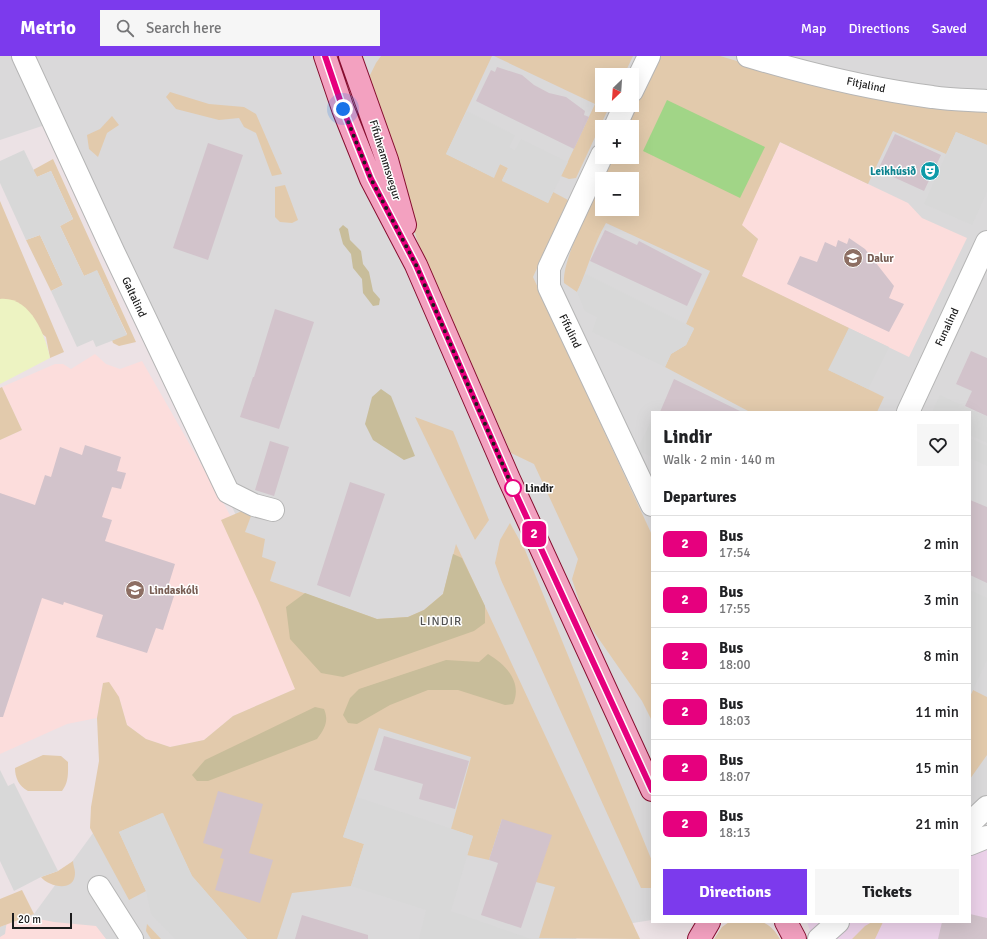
<!DOCTYPE html>
<meta charset="utf-8">
<style>
:root{--surface:#fff;--page:#f6f6f6;--text:#202124;--muted:#757577;--line:#e0e0e0;--accent:#7c3aed}
body{margin:0;font-family:Signika,sans-serif;background:var(--page);color:var(--text);height:100vh;display:flex;flex-direction:column;font-size:15px;white-space:nowrap}
*{box-sizing:border-box;margin:0}
p{font-size:13px;color:var(--muted)}
.icon{flex:none;width:22px;height:22px;fill:none;stroke:currentColor;stroke-width:2;stroke-linecap:round;stroke-linejoin:round}
.map{position:relative;flex:1;overflow:hidden}
.sheet{position:absolute;left:651px;top:355px;width:320px;height:512px;display:flex;flex-direction:column;background:var(--surface);border-radius:0px;box-shadow:0 4px 16px #0002}
.sheet>*{flex:none}
.badge{padding:0 8px;border-radius:6px;font-size:14px;line-height:26px}
.needle{width:26px;rotate:205deg}
.controls{position:absolute;left:595px;top:12px;display:grid;gap:8px}
.controls a{display:grid;place-items:center;width:44px;height:44px;border-radius:0px;background:var(--surface);box-shadow:0 4px 16px #0002;font-size:20px}
.scale{position:absolute;left:12px;bottom:10px;width:60px;box-sizing:border-box;padding-left:4px;border:2px solid #1c1c1c;border-top:0;font-size:11px;line-height:14px;white-space:nowrap;color:#1c1c1c;-webkit-text-stroke:3px #fff;paint-order:stroke}
.you{position:absolute;width:20px;height:20px;margin:-10px;border:3px solid #fff;border-radius:50%;background:#1a73e8;box-shadow:0 0 0 6px #1a73e833}
.map>.badge{position:absolute;translate:-50% -50%;box-shadow:0 0 0 2px #fff}
h2{padding:0 12px;font-size:15px;line-height:36px}
.round{display:grid;place-items:center;flex:none;width:42px;height:42px;border-radius:0px;background:var(--page)}
.headline{display:flex;align-items:center;justify-content:space-between;height:68px;padding:0 12px}
h1{font-size:19px;font-weight:700;line-height:30px}
.action{display:flex;gap:8px;margin-top:auto;padding:8px 12px}
.action a{flex:1;height:46px;border-radius:0px;background:var(--accent);color:#fff;font-size:16px;font-weight:700;line-height:46px;text-align:center}
.action a+a{background:var(--page);color:var(--text)}
ul{padding:0;list-style:none}
li{display:flex;align-items:center;gap:12px;height:56px;padding:0 12px;border-top:1px solid var(--line)}
li div{flex:1}
li b{display:block;font-size:15px}
li em{font-style:normal}
li .badge{min-width:44px;font-weight:700;text-align:center}
header{display:flex;align-items:center;gap:24px;box-sizing:border-box;height:56px;padding:0 20px;background:var(--accent);color:#fff}
header strong{font-size:19px}
nav{display:flex;gap:22px;margin-inline-start:auto;font-size:14px}
.search{width:280px;height:36px;background:var(--page);display:flex;align-items:center;gap:10px;box-sizing:border-box;padding:0 14px;border-radius:0px;color:var(--muted);font-size:15px}
.map>svg:first-child{display:block}
</style>
<header>
<strong>Metrio</strong>
<div class="search"><svg class="icon" aria-label="search" viewBox="0 0 24 24"><circle cx="10" cy="10" r="6"/><path d="M15 15l6 6"/></svg>Search here</div>
<nav><a>Map</a><a>Directions</a><a>Saved</a></nav>
</header>
<div class="map">
<svg width="987" height="883" viewBox="0 0 987 883">
<rect width="100%" height="100%" fill="#ece2e5"/>
<!-- residential -->
<path fill="#dad9da" fill-rule="evenodd" d="M0,0H987V772L970,780V356H652V864L582,875L576,883H0V871L34,858L96,773L331,657L48,68L0,84ZM602,19H632V49H602ZM602,71H632V101H602ZM602,123H632V153H602Z"/>
<!-- commercial -->
<path fill="#ecd2ea" d="M987,772V883H813L807,866H970V780Z"/>
<!-- education -->
<path fill="#fcdddc" d="M780,86L908,147L922,162L967,182L909,301L741,220L758,183L741,169Z
M95,298L106,308L120,313L142,305L225,450L315,618L295,633L233,660L204,684L170,691L146,683L127,669L119,641L103,627L97,662L67,668L0,698V384L22,374L2,331L55,308H63L71,313Z
M8,857L54,866L96,870L106,883H0V881L5,878Z"/>
<!-- grass -->
<path fill="#e2caac" d="M381,0H492L446,98L493,121L500,108L508,112L502,124L548,147L553,136L568,144L533,221L652,479V665L642,645L585,563L572,523L578,503L534,408L511,397L417,184L390,88L370,36L369,21L376,7Z
M494,0H633L624,19H602V49H610L576,122L569,123L561,120L595,48Z
M659,0H720L798,23L987,55V89L956,76L946,98L893,75L868,128L780,86L742,169L758,183L742,220L849,272L829,314L884,341L877,356H750L665,311L671,298L686,289L694,273L686,268L710,215L606,167C593,189 588,213 577,236L564,227C562,203 591,150 602,126V153H632V123H603L613,101H632V71H626Z
M170,36L209,48L244,51L256,58L282,118L272,120L256,77L244,71L239,62L219,64L176,53L166,41Z
M112,60L119,69L107,77L98,101L89,93L87,79L100,73Z
M53,103L136,286L119,290L113,287L112,284L127,278L97,215L84,220L60,170L73,163L51,115L37,121L33,114Z
M285,129L298,164L292,167L280,166L275,161V131Z
M0,145L64,296L50,302L46,281L0,243Z
M40,179L63,229L51,235L26,184Z
M2,331L22,374L0,384V332Z
M415,361L453,375L489,464L475,484Z
M242,455L251,460L245,476L265,483L262,501L276,506L270,525L377,563L408,561L424,554L443,538L456,488L640,883L539,882L555,831L536,826L502,763L489,804L467,799L473,780L451,773L471,701L379,672L343,781L364,788L351,830L292,837L277,883H247L192,820L163,757L119,776L146,835L129,844L90,772L91,751L99,705L97,662L103,627L109,626L119,641L127,669L146,683L170,691L204,684L233,660L295,633L259,547L221,464Z
M510,467L525,494L652,805L651,832H641L501,524L495,507L500,484Z
M973,634L987,641V699L970,723V640Z
M43,699L61,700L68,706C68,717 69,726 62,735H28C19,730 15,722 15,712Z
M73,805C73,809 75,813 75,817C75,837 49,831 41,821L58,815Z
M22,834L34,858L0,871V843Z
M729,866C754,866 766,859 780,883H714L722,871Z
M872,866H883L875,883H852L865,870Z
M147,868L161,883H151L146,875Z"/>
<!-- forest -->
<path fill="#c8bd9a" d="M343,169L348,173L350,184L361,195L363,208L369,216L373,235L380,243L379,249L373,250L363,237L362,223L353,212L351,198L343,188L339,173Z
M381,333L391,340L415,400L404,404L373,384L365,368L372,341Z
M453,498L462,502L485,550V567L474,575L343,621L321,617L290,583L286,551L305,537L377,563L408,561L424,554L443,538Z
M488,598C505,608 523,626 513,648L505,649L458,634H428L390,649L357,668L348,667L343,659L350,642L359,633L446,604L479,606Z
M315,651L324,653C329,664 325,673 317,683L208,725H197L192,719L205,704Z"/>
<!-- park -->
<path fill="#edf3c2" d="M0,243C30,240 45,278 50,302L0,328Z"/>
<!-- pitch -->
<path fill="#a1d587" d="M667,44L765,91L740,142L643,95Z"/>
<!-- parking -->
<path fill="#d8d8d8" d="M467,55L515,79L509,91L515,94L521,83L568,106L548,147L502,125L508,112L500,108L494,122L446,98Z
M956,76L987,89V136L972,169L924,148Z
M24,94L37,121L51,115L73,163L60,170L84,220L97,214L127,279L96,291L93,284L77,291L51,235L63,229L40,179L26,184L0,127V105Z
M586,218L694,272L686,289L671,298L665,311L592,276L597,261L585,255L577,236Z
M849,272L889,291L868,333L828,314Z
M940,339L987,361V387L970,379V356H932Z
M651,366L652,367V401L637,394Z
M970,382L987,390V410L970,402Z
M970,534L987,542V604L970,640Z
M0,714L8,730L14,727L58,815L41,821L14,835L0,805Z
M357,741L473,780L451,855L531,883H419L426,854L351,830L364,788L343,781Z
M162,757L192,820L247,883H175L151,858L146,835L119,776Z"/>
<!-- building -->
<path fill="#d2c3cb" d="M497,11L522,19L534,29L549,37L566,41L585,55L584,59L589,61L574,93L476,45L491,14L495,16Z
M895,78L941,99L924,135L878,114Z
M208,87L243,99L208,204L173,192Z
M605,174L637,189L639,185L702,218L687,250L590,205Z
M849,182L865,193L894,230L889,242L904,248L889,276L787,228L800,200L817,206L825,186L836,191L838,184L847,188Z
M275,253L314,266L279,373L240,361L253,321H254Z
M971,295L987,302V360L965,350L972,335L956,328Z
M674,323L742,356H660Z
M270,385L289,391L274,440L255,434Z
M85,389L121,401L117,415L126,417L121,433L112,431L102,461L112,464L105,485L175,508L166,537L174,540L163,574L156,572L147,597L96,581L103,559L64,546L63,549L42,542L3,661H0V437L35,449L45,419L51,421L60,391L82,399Z
M350,426L385,438L350,541L317,529Z
M970,444L987,451V527L970,519Z
M384,680L469,705L455,753L419,743L423,728L374,714Z
M218,735L263,748L249,797L273,804L260,847L215,834L224,803L220,802L223,793L203,787Z
M502,763L552,779L521,872L481,859L498,807L489,804Z
M970,858L987,862V883H938L942,866H970Z
M302,859L368,879V883H295Z"/>
<g fill="none" stroke-linecap="round" stroke-linejoin="round">
<defs>
<path id="minor" d="M23,0L114,197L228,436L254,449L273,454
M748,0C808,18 870,33 932,41C950,44 969,44 987,45
M632,35L649,0
M615,71L625,49
M602,99L549,212V231L652,449
M908,356L987,186
M970,767L987,751
M970,788L987,781
M99,831L132,883
M819,883L838,866"/>
<path id="major" d="M325,0L343,53L371,123L416,209L509,423L652,734
M350,0L387,104L405,169
M786,866L795,883
M699,883L709,866"/>
</defs>
<!-- minor casing -->
<use href="#minor" stroke="#b5b5b5" stroke-width="24"/>
<!-- major casing -->
<use href="#major" stroke="#860d2f" stroke-width="24"/>
<!-- minor -->
<use href="#minor" stroke="#fff" stroke-width="22"/>
<!-- major -->
<use href="#major" stroke="#f3a1c0" stroke-width="22"/>
</g>
<g fill="none" stroke-linecap="round" stroke-linejoin="round">
<defs>
<path id="line" d="M325,0L343,53L371,123L416,209L509,423L652,734"/>
</defs>
<!-- line casing -->
<use href="#line" stroke="#fff" stroke-width="9"/>
<!-- line -->
<use href="#line" stroke="#e6007e" stroke-width="6"/>
<!-- walk -->
<path stroke="#1c1c1c" stroke-width="4" stroke-dasharray="0 7.2" d="M343,53L371,123L416,209L515,437L513,432"/>
</g>
<!-- icons -->
<defs>
<symbol id="theatre-disc" viewBox="-11 -11 22 22"><circle r="9.5" fill="#0f9aa8" stroke="#fff"/><path d="M-5-5.5Q0-4 5-5.5V0Q5 5 0 6Q-5 5-5 0ZM-3.3-2.5H-1v1.5H-3.3ZM1-2.5H3.3v1.5H1ZM-2.8 1Q0 5.5 2.8 1Z" fill="#fff"/></symbol>
<symbol id="school-disc" viewBox="-11 -11 22 22"><circle r="9.5" fill="#8d6e63" stroke="#fff"/><path d="M0-5L7-2L0 1L-7-2ZM-4 1L0 2.5L4 1V4Q0 6-4 4Z" fill="#fff"/></symbol>
</defs>
<g fill-rule="evenodd">
<use href="#theatre-disc" x="919" y="104" width="22" height="22"/>
<use href="#school-disc" x="842" y="191" width="22" height="22"/>
<use href="#school-disc" x="124" y="523" width="22" height="22"/>
</g>
<!-- markers -->
<circle fill="#fff" stroke="#e6007e" stroke-width="2" cx="513" cy="432" r="8"/>
<g text-anchor="middle" dominant-baseline="central" stroke-width="3" stroke-linejoin="round" paint-order="stroke">
<!-- street labels -->
<g font-size="11" fill="#1c1c1c" stroke="#fff">
<text transform="translate(866 29) rotate(12)">Fitjalind</text>
<text transform="translate(385 104) rotate(73)">Fífuhvammsvegur</text>
<text transform="translate(134 241) rotate(65)">Galtalind</text>
<text transform="translate(947 271) rotate(-65)">Funalind</text>
<text transform="translate(570 275) rotate(64)">Fífulind</text>
</g>
<!-- culture labels -->
<g font-size="11" font-weight="bold" fill="#0d838f" stroke="#fff" text-anchor="end">
<text x="916" y="115">Leikhúsið</text>
</g>
<!-- education labels -->
<g font-size="11" font-weight="bold" fill="#785e54" stroke="#fff" text-anchor="start">
<text x="867" y="202">Dalur</text>
<text x="149" y="534">Lindaskóli</text>
</g>
<!-- stop labels -->
<g font-size="11" font-weight="bold" fill="#1c1c1c" stroke="#fff" text-anchor="start">
<text x="525" y="432">Lindir</text>
</g>
<!-- neighbourhood labels -->
<g font-size="12" letter-spacing="1" fill="#4f4f4f" stroke="#fff">
<text x="441" y="565">LINDIR</text>
</g>
</g>
</svg>
<div class="controls">
<a><svg class="needle" viewBox="-14 -14 28 28"><path d="M0-13l5 13h-10z" fill="#e53935"/><path d="M0 13l5-13h-10z" fill="#757577"/></svg></a>
<a>+</a>
<a>−</a>
</div>
<div class="scale">20 m</div>
<div class="you" style="left:343px;top:53px"></div>
<b class="badge" style="left:534px;top:478px;background:#e6007e;color:#fff">2</b>
<section class="sheet">
<div class="headline"><div><h1>Lindir</h1><p>Walk · 2 min · 140 m</p></div><a class="round"><svg class="icon" aria-label="heart" viewBox="0 0 24 24"><path d="M12 20l-8-8c-3-5 5-10 8-4 3-6 11-1 8 4z"/></svg></a></div>
<h2>Departures</h2>
<ul>
<li><span class="badge" style="background:#e6007e;color:#fff">2</span><div><b>Bus</b><p>17:54</p></div><em>2 min</em></li>
<li><span class="badge" style="background:#e6007e;color:#fff">2</span><div><b>Bus</b><p>17:55</p></div><em>3 min</em></li>
<li><span class="badge" style="background:#e6007e;color:#fff">2</span><div><b>Bus</b><p>18:00</p></div><em>8 min</em></li>
<li><span class="badge" style="background:#e6007e;color:#fff">2</span><div><b>Bus</b><p>18:03</p></div><em>11 min</em></li>
<li><span class="badge" style="background:#e6007e;color:#fff">2</span><div><b>Bus</b><p>18:07</p></div><em>15 min</em></li>
<li><span class="badge" style="background:#e6007e;color:#fff">2</span><div><b>Bus</b><p>18:13</p></div><em>21 min</em></li>
</ul>
<div class="action"><a>Directions</a><a>Tickets</a></div>
</section>
</div>
